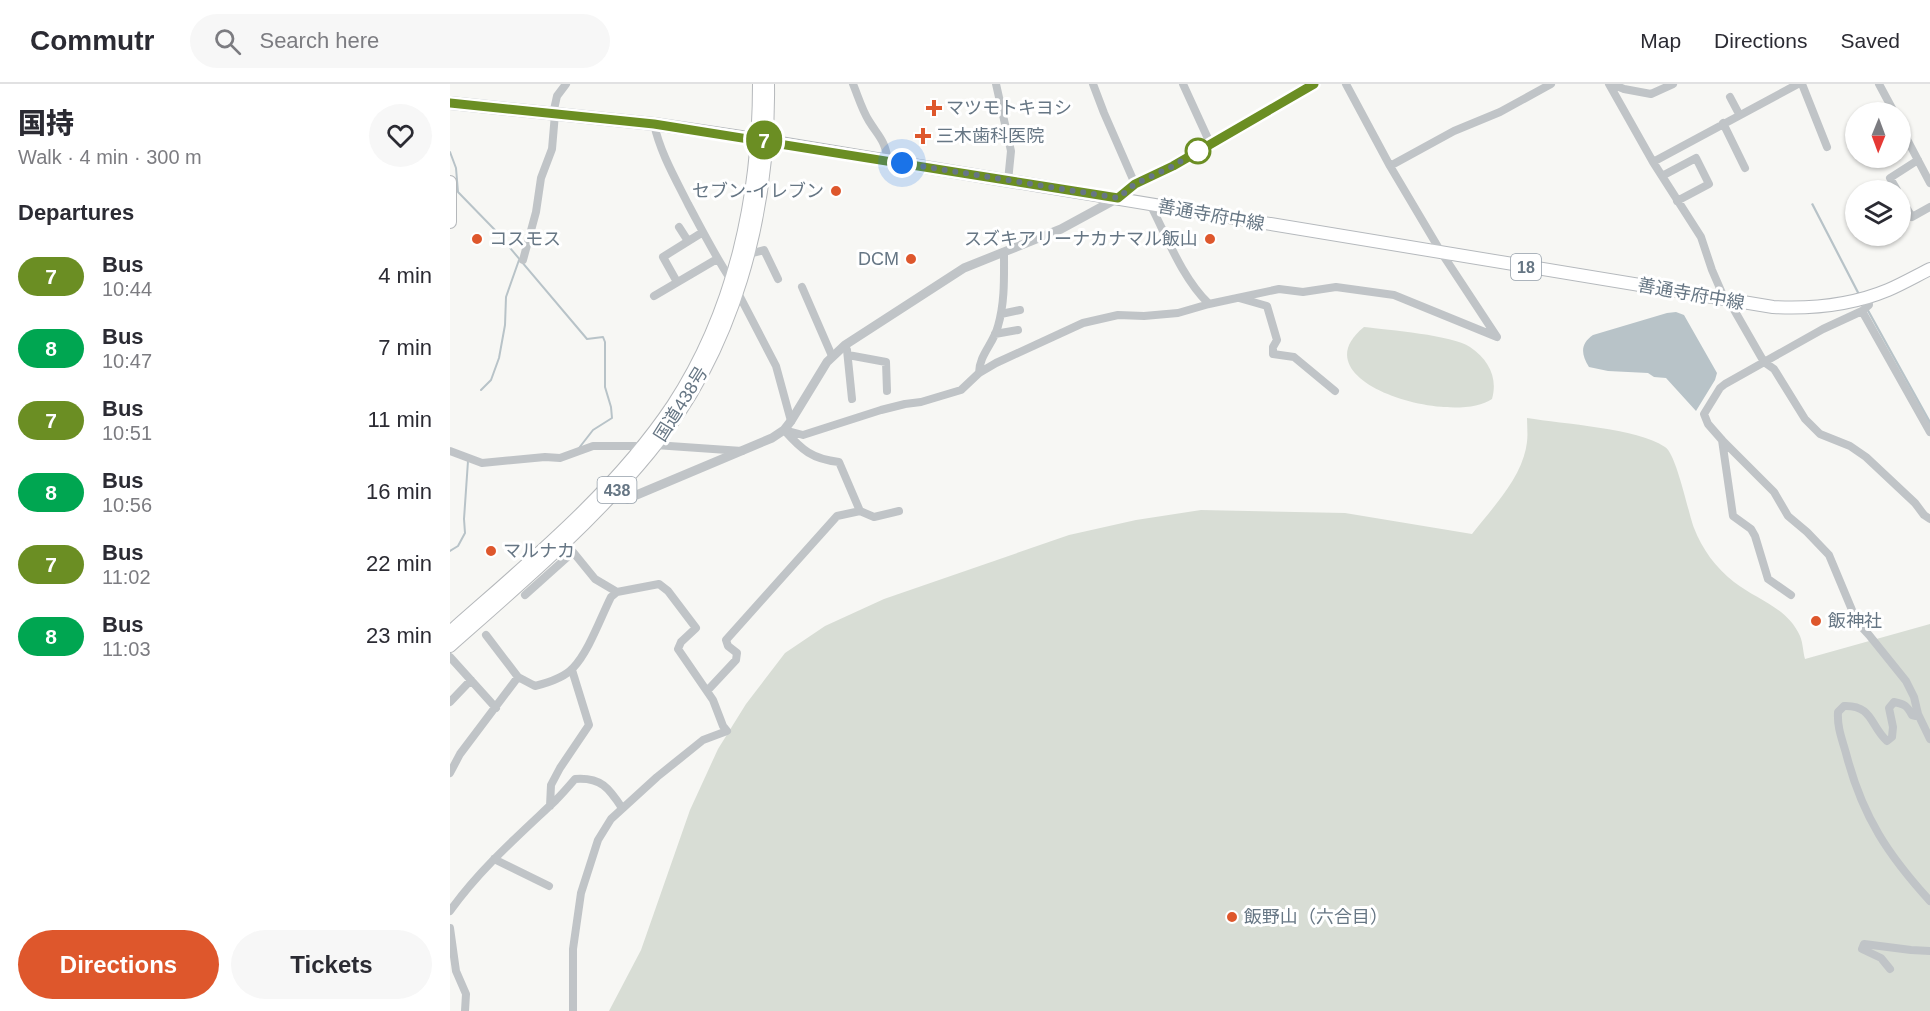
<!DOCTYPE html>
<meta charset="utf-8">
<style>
:root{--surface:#fff;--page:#f7f7f7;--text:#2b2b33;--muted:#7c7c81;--line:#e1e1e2;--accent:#de572c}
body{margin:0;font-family:Helvetica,"Noto Sans JP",sans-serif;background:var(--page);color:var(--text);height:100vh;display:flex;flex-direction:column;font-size:22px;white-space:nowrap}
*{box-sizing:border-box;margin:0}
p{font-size:20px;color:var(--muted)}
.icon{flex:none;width:33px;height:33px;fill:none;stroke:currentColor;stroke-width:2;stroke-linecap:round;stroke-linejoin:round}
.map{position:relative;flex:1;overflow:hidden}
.panel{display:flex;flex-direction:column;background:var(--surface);width:450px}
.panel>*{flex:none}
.badge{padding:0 12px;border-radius:20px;font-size:21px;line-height:39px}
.needle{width:39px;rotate:181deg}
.tools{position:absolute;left:1395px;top:18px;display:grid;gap:12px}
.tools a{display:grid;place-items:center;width:66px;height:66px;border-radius:50%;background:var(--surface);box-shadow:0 2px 4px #0004;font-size:30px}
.you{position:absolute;width:30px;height:30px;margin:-15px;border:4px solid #fff;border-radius:50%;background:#1a73e8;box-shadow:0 0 0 9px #1a73e833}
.map>.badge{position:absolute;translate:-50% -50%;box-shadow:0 0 0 3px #fff}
h2{padding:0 18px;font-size:22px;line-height:54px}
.round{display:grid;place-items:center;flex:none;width:63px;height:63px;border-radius:32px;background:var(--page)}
.summary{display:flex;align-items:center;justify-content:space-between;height:102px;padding:0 18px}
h1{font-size:28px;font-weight:800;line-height:45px}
.primary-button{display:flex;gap:12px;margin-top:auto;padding:12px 18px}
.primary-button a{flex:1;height:69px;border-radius:36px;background:var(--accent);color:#fff;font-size:24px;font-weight:800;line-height:69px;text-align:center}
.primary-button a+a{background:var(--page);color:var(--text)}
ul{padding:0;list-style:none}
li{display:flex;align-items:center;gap:18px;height:72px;padding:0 18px}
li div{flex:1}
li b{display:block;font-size:22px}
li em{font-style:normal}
li .badge{min-width:66px;font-weight:700;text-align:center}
header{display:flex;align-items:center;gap:36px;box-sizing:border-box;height:84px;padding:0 30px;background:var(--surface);border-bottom:2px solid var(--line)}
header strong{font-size:28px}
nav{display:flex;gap:33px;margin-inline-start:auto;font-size:21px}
.search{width:420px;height:54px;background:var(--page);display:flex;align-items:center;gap:15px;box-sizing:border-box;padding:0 21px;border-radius:33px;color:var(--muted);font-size:22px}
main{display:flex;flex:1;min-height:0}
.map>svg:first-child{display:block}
</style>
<header>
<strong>Commutr</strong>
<div class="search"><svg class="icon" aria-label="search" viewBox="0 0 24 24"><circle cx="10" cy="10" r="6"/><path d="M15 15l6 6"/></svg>Search here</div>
<nav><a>Map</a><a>Directions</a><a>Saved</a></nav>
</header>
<main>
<section class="panel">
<div class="summary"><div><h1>国持</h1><p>Walk · 4 min · 300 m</p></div><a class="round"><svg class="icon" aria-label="heart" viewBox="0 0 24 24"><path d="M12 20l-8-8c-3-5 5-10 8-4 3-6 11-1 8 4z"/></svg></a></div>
<h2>Departures</h2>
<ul>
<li><span class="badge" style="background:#6b8e23;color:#fff">7</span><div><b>Bus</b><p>10:44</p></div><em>4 min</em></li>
<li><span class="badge" style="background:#00a651;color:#fff">8</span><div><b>Bus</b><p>10:47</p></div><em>7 min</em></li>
<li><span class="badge" style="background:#6b8e23;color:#fff">7</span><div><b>Bus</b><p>10:51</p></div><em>11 min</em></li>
<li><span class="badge" style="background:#00a651;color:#fff">8</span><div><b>Bus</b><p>10:56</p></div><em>16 min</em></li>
<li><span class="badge" style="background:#6b8e23;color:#fff">7</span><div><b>Bus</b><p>11:02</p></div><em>22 min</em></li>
<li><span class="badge" style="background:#00a651;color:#fff">8</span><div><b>Bus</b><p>11:03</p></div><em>23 min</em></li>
</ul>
<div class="primary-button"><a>Directions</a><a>Tickets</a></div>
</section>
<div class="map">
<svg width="1480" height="927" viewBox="0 0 1480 927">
<rect width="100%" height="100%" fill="#f7f7f4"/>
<!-- green -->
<path fill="#d8ddd5" d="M914,243C939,246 1002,251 1020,263C1039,276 1048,294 1042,315C1002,343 846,298 914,243Z
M1077,334C1113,340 1187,344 1215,363C1226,369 1238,428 1244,444C1252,465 1266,484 1284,498C1307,516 1337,523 1350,552C1353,559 1353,568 1355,575L1480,540V927H159L191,866L240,726L268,665L296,620L335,569L375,542L434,515L619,451L686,436L751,426L895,429L1022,450C1043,423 1073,393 1077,358C1078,350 1077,342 1077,334Z"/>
<!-- water -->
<path fill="#b8c3c8" d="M1363,119L1409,208L1480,336V341L1407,209L1361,120Z
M1226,228L1234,231L1267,289L1265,296L1246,327L1216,294L1204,293L1198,289L1158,287L1139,283C1131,270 1130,260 1143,251L1217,229Z"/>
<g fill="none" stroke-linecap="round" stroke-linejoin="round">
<!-- stream -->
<path stroke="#b8c3c8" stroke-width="2" d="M0,68L6,84L8,108L44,145L137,255L153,253L155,258V303L161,323L162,334L143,346L129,364
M31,306L41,296L49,274L55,241L56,213L69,176
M0,467L8,462L15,449L14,435L18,377"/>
<defs>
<path id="primary" d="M0,19L204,40L318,57L1323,223C1361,225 1402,221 1438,206C1452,200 1466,192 1480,185"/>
<path id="trunk" d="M0,98V138
M0,548C78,479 165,408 223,321C285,226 309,112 309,0
M0,562C69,501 140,441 199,369C284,267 320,131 318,0"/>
</defs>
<!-- primary casing -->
<use href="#primary" stroke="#b5b9bd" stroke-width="14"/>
<!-- trunk casing -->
<use href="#trunk" stroke="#b5b8bb" stroke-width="14"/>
<!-- minor -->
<path stroke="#c0c4c7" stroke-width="8" d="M403,0C408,12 412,26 419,37C429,53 435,56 438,77
M546,0L561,67L558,97
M643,0L654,29L685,100
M733,0L760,59
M1159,0L1203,78L1251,153L1262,186L1275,216
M1162,0L1174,5L1201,10L1223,0
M1352,0L1377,63
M1429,0L1444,28
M1280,13L1289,30
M103,30L107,12L116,0
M1273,39L1295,84
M204,40C210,68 225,94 238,120C252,146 265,172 281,196
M1450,42L1480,99
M1203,78L1348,0
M940,82L1004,47L1050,28L1101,0
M1212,92L1246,74L1259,100L1227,117
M1447,106L1440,94L1468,76
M1450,113L1462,133L1480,123
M668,114L685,100L723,82L864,0
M700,120C717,153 732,194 759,220
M229,143L238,157
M299,170L314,166L328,195
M73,176L86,128L91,94L102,65L105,30
M227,198L213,173L253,148
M352,203L382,272
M287,207L326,282L341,337
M204,212L267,175
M1418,212L1419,221L1412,227L1480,348
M789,214L817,222L827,256L823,263V270L844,273L885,307
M1279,217L1314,278L1324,285L1355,335L1370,350L1400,362L1416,373L1465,419L1474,431L1480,435
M1412,227L1373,245L1275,300L1270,304L1254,330L1258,340L1272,356L1324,408L1338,432L1357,448L1379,471L1407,538L1419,551L1456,597L1464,613L1468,630L1466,632L1462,631C1457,622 1455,620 1444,618L1439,624L1443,643L1442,653L1437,657C1420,642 1423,621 1394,622L1388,628C1387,645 1393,657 1397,673C1413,733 1438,771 1480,817
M551,230L570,226
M545,250L568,246
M397,266L402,315
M398,271L436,278L437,307
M529,289C529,271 544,259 548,242C555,218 554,193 554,168
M334,346L353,351L431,326L455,320L471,318L511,306L529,289L546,279L633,239L668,231L694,232L728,229L759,220L829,205L853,208L886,203L944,211L1047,253L991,168L940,82L896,0
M335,347C352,366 362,375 389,378L410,427
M1272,356L1283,432L1301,445L1305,452L1318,495L1341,511
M205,361L292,367
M0,367L32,379L95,373L110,374L143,362H193
M75,511L123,468L145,495L167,508
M36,551L68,593L85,602C97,599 114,594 123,584C139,567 150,535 161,513L167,508L209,500L218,507L246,544L231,558L228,565L263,616L273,642L277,647L253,656L207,693L161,735L148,756L131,809L123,865V927
M0,573L46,624
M257,607L286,576L287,569L278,562L276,556L387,432L410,427L424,433L449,427
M0,618L21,596
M1468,630L1480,655
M0,689L10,670L68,593
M100,722L101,701L110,684L139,641L122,586
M44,775L99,802
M0,827C30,785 69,751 106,716C113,709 119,702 125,695C151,693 159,704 172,724
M0,844L6,887L16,910L15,927
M1440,885L1431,874L1412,865L1414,860L1461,866L1480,867"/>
<!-- tertiary -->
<path stroke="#c0c4c7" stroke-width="9" d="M161,405L177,415L322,354L334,346L341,337L377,278L395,261L514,184L611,145L668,114"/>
<!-- primary -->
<use href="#primary" stroke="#fff" stroke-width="12"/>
<!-- trunk -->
<use href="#trunk" stroke="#fff" stroke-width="12"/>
</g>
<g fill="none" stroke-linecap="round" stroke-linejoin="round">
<defs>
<path id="line" d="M0,19L204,40L668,114L685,100L723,82L864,0"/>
</defs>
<!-- line casing -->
<use href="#line" stroke="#fff" stroke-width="14"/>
<!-- line -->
<use href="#line" stroke="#6b8e23" stroke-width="9"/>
<!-- walk -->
<path stroke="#667684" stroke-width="6" stroke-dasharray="0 10.8" d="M452,79L668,114L685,100L723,82L748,67"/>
</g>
<!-- markers -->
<g fill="#de572c" stroke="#fff" stroke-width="2">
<path d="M481 15h6v6h6v6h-6v6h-6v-6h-6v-6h6z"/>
<path d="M470 43h6v6h6v6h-6v6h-6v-6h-6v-6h6z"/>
<circle cx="386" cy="107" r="6"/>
<circle cx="27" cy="155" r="6"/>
<circle cx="760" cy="155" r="6"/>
<circle cx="461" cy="175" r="6"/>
<circle cx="41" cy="467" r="6"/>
<circle cx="1366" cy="537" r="6"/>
<circle cx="782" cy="833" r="6"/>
</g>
<circle fill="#fff" stroke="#6b8e23" stroke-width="3" cx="748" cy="67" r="12"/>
<g text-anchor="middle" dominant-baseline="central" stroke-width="6" stroke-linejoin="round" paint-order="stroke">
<!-- shield labels -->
<g fill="#fff" stroke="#949fa9" stroke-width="1.5">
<rect x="1061" y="170" width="30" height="26" rx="4.5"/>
<rect x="147.5" y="393" width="39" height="26" rx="4.5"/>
</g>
<g font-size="16" font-weight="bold" fill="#667684">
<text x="1076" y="183">18</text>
<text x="167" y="406">438</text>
</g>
<!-- poi labels -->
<g font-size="18" fill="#667684" stroke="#fff" text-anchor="start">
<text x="496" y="24">マツモトキヨシ</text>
<text x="486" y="52">三木歯科医院</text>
<text x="374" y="107" text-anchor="end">セブン-イレブン</text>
<text x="39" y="155">コスモス</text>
<text x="748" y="155" text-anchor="end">スズキアリーナカナマル飯山</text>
<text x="449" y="175" text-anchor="end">DCM</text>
<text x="53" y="467">マルナカ</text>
<text x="1378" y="537">飯神社</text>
<text x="794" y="833">飯野山（六合目）</text>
</g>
<!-- street labels -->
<g font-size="18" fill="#667684" stroke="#fff">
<text transform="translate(761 131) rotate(10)">善通寺府中線</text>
<text transform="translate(1241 210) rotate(10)">善通寺府中線</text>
<text transform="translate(231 320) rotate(-58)">国道438号</text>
</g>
</g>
</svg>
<div class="tools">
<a><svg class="needle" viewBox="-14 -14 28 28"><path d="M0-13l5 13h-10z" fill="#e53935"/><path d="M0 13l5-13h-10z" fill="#7c7c81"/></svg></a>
<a><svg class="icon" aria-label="layers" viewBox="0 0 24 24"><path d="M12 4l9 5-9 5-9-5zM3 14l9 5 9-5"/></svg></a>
</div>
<div class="you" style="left:452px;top:79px"></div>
<b class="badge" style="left:314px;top:56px;background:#6b8e23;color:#fff">7</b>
</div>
</main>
